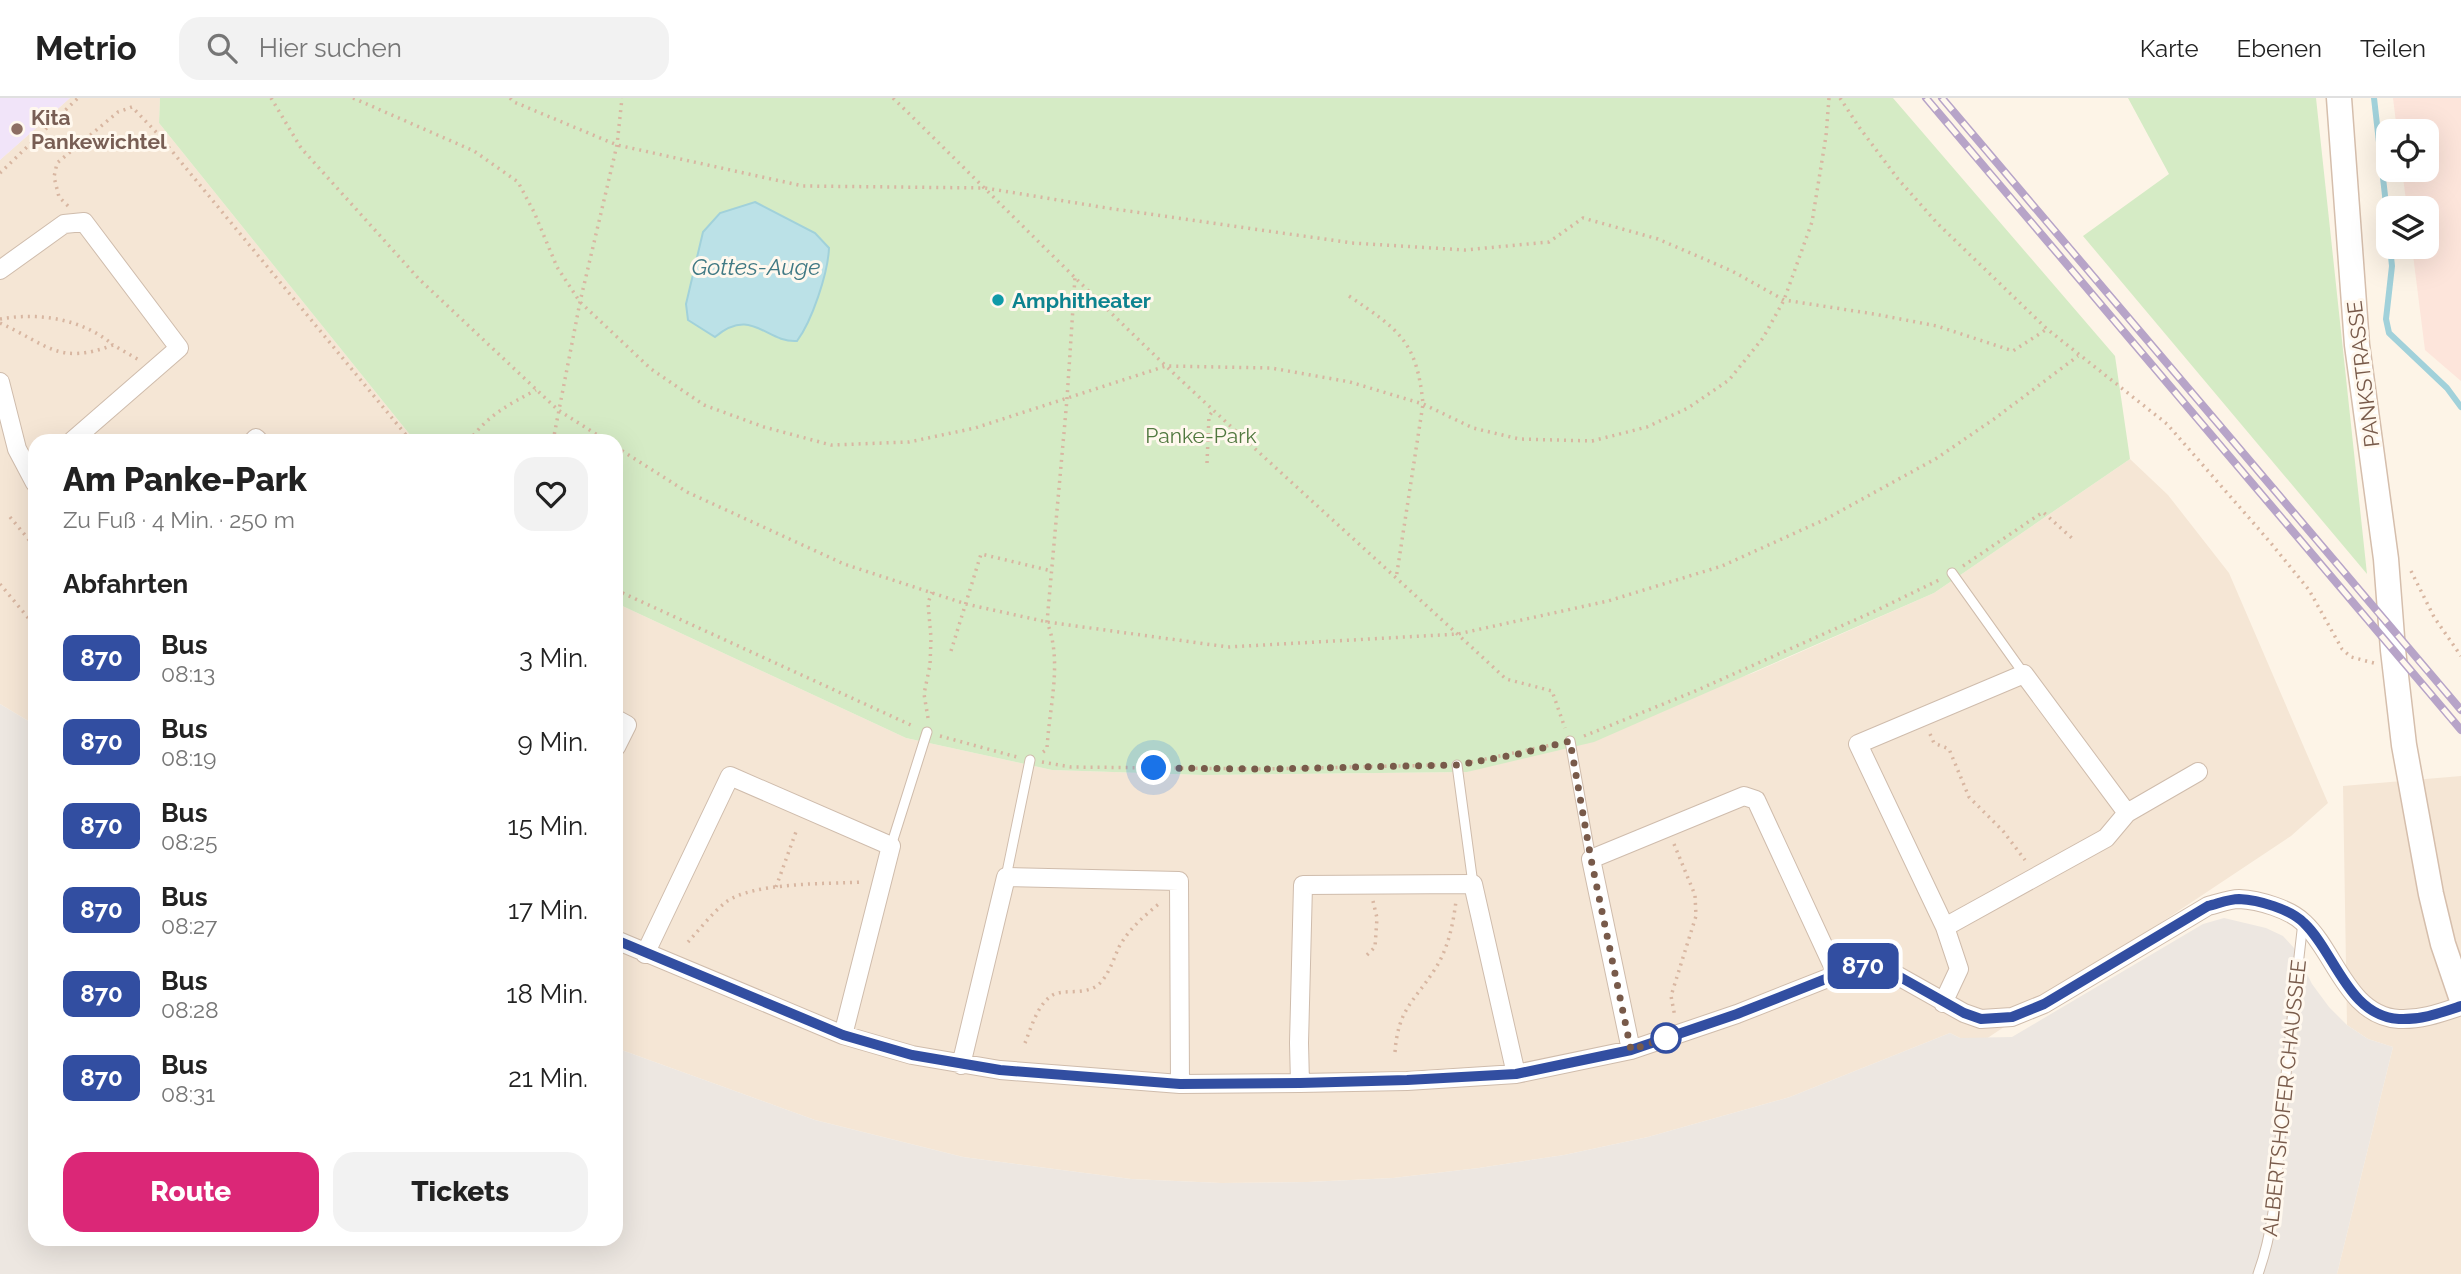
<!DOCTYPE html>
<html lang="de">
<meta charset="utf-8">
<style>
:root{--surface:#fff;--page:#f2f2f2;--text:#222;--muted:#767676;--line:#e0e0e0;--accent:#db2777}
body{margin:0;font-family:Raleway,sans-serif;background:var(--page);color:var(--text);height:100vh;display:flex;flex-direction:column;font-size:26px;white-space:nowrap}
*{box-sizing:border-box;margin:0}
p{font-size:23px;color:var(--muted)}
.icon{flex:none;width:38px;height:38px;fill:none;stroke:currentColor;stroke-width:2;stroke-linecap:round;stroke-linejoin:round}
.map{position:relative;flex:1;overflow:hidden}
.side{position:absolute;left:28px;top:336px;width:595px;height:812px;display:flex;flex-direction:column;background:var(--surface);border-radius:21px;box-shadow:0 7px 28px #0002}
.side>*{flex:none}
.badge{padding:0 14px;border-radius:10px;font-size:24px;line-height:46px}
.buttons{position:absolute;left:2376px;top:21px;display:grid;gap:14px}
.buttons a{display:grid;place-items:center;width:63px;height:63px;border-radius:14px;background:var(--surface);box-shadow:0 7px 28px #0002;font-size:35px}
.you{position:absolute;width:35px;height:35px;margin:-18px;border:5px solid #fff;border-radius:50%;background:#1a73e8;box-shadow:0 0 0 10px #1a73e833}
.map>.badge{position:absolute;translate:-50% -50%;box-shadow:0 0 0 4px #fff}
h2{padding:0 35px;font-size:26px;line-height:63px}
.round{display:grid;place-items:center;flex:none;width:74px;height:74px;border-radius:21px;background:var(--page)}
.overview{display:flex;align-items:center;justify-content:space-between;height:119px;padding:0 35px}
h1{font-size:33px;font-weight:800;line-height:52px}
.cta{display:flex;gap:14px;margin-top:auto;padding:14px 35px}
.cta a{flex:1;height:80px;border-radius:21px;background:var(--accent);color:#fff;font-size:28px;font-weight:800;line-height:80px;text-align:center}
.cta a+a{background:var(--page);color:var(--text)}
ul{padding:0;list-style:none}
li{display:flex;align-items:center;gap:21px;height:84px;padding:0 35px}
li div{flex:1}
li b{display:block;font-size:26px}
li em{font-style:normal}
li .badge{min-width:77px;font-weight:700;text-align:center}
header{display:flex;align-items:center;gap:42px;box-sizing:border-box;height:98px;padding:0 35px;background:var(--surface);border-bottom:2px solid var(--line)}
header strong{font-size:33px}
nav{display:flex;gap:38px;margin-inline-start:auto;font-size:24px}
.search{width:490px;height:63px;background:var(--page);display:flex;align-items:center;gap:18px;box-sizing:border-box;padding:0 24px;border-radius:21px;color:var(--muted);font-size:26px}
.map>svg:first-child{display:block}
</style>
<header>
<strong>Metrio</strong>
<div class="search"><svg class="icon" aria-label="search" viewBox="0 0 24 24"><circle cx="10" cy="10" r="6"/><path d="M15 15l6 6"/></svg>Hier suchen</div>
<nav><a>Karte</a><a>Ebenen</a><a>Teilen</a></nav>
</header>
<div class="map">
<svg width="2461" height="1176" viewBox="0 0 2461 1176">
<rect width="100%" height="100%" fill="#fdf4e7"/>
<!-- residential -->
<path fill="#f5e6d5" d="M70,0H160L159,25L415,343H35V627L0,606V62Z
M2130,361L2168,397L2229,475L2328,705L2291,738L1986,941L1960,940L1950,935L1790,999L1648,1039L1564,1057L1479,1070L1393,1080L1307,1084L1221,1085L1131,1081L963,1059L815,1022L616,950V505L906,640L1052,672L1203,677L1467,674L1753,575L1934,495Z
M2461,678V1176H2337L2393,949L2368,941L2347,927L2343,688Z"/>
<!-- commercial -->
<path fill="#fde5db" d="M2393,0H2461V283L2425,252L2412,149H2427V110H2407L2402,72H2427V33H2397Z"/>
<!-- industrial -->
<path fill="#ede7e1" d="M0,606L35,627V1141H616V950L815,1022L963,1059L1131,1081L1221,1085L1307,1084L1393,1080L1479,1070L1564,1057L1648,1039L1790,999L1950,935L1960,940L2012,939L2203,826L2224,820L2266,830L2283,838L2294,850L2312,886L2329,909L2347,927L2368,941L2393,949L2337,1176H0Z"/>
<!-- education -->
<path fill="#f1e4f9" d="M0,0H70L0,62Z"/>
<!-- green -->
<path fill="#d5ebc5" d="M160,0H1893L2115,258L2130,361L1934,495L1594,644L1467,674L1203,677L1052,672L906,640L616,505V343H415L159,25Z
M2128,0H2316L2367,476L2083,138L2169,76Z"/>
<!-- water -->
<path fill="#bbe1e7" stroke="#a1d1da" stroke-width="2" d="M755,104L815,135L829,150C828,175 812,223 797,243C766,245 752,208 715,239L688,222L686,206L703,134L720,115Z"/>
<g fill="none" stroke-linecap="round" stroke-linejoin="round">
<!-- stream -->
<path stroke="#a1d1da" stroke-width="6" d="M2374,0L2389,133
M2390,149L2392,168L2386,221L2389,235L2447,290L2461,309"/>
<defs>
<path id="lane" d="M1952,475L2024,576
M1570,643L1591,761
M1457,667L1473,786
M891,748L927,634
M1006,779L1030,662
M2258,1176C2278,1121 2277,1064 2283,1006C2289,946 2296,885 2303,824"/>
<path id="street" d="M0,172L64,126L84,124L179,250L72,343
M0,284L17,351L35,385
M253,343L256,340L259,343
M616,621L627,627L616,649
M1945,829L2106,740L2127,715L2198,674
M616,842L843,937L912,957L1000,972L1180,986L1300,985L1407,983L1516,976L1631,952L1737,916L1861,867L1884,870L1964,915L1981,921L2012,919L2044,906L2208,808C2217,806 2229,801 2239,801C2259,802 2290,811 2304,825C2335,854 2348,918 2399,921C2421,922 2440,915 2461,908
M645,856L730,678L891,748L843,937
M1943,905L1959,871L1945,829L1858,646L2024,576L2127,715
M1631,952L1591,761L1744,698L1756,702L1837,877
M961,967L1006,779L1179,783L1180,986
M1300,985L1299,945L1303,787L1473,786L1516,976"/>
<path id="secondary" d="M2339,0L2357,247L2386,461L2393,552L2404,647L2431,796L2443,846L2461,899"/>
</defs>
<!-- lane casing -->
<use href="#lane" stroke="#cfbcac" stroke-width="11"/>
<!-- street casing -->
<use href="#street" stroke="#cfbcac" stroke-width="20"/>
<!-- secondary casing -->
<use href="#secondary" stroke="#d5beac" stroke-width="27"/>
<!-- path -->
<path stroke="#d8b6a1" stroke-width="3.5" stroke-dasharray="2 5" stroke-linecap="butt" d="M271,0L301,50L419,181L558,312L607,343
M353,0L474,53L518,84L534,114L557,169L580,204L651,271L704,307L764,329L831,347L909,344L975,330L1166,268L1271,270L1350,284L1423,306L1473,330L1519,341L1592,343L1647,329L1688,310L1729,282L1763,240L1784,202L1812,124L1826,38L1829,0
M510,0L514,4L617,47L803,88L985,90L1107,110L1352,145L1465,152L1549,144L1583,120L1658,141L1732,173L1784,202L1874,216L1937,228L2013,253L2047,231
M893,0C985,90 1075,181 1168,270C1280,375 1394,477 1506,581L1552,593L1565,630
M1840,0L1859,29L1898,81L1937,125L2047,231L2167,326L2270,444L2309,492L2342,551L2351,559L2374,565
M0,75L78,0
M68,108L59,99L54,79L57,65L118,14L132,9L157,35L411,343
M1349,198C1399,232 1417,243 1423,306L1396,481
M0,221C39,214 83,221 113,247
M0,225C47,246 58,268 113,247L139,262
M469,343C488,317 508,307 536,292
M553,343L580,204L617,47L622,0
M616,349L687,394L844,466L966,506L1047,524L1228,549L1458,536L1608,503L1722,468L1826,421L1937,360L1994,321L2078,258
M1207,365L1209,318L1213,313
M10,419L35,449
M1963,468L2043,414L2074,442
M2411,473L2434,519L2461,558
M0,486L35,528
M616,492L913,628
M951,553L981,456L1052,473
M928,620L924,596L930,567L931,540L928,505L932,494
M1930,636L1934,645L1949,651L1969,699L2003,733L2025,762
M940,638L1017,659
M1584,638L1693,594L1873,514L1939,482
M1043,654L1047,651C1049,609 1063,564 1047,524L1067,301L1075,179
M1042,664L1071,669L1266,671L1443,667
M1471,664L1556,646
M1674,746L1695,797L1696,818L1671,898L1675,919
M776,789L797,731
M688,844C700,831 712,815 726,804C753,784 828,786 862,784
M1367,857L1375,849L1377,820L1373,803
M1025,945C1031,930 1037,908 1051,898C1063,889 1088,900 1102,883C1110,873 1114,860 1119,849C1129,831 1144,818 1160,805
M1395,954C1398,911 1414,904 1435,871C1448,851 1453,827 1456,803"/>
<!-- lane -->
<use href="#lane" stroke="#fff" stroke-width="9"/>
<!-- street -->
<use href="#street" stroke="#fff" stroke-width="18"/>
<!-- secondary -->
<use href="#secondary" stroke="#fff" stroke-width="24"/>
<defs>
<path id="rail" d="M1926,0L2461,632
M1942,0L2461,612"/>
</defs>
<!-- rail casing -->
<use href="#rail" stroke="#b7a4c8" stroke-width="8"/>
<!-- rail -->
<use href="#rail" stroke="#fff8ee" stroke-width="5" stroke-dasharray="16" stroke-linecap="butt"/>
</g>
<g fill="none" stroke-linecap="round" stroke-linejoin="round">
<defs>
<path id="line" d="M616,842L843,937L912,957L1000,972L1180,986L1300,985L1407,982L1516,976L1631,952L1737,916L1861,867L1884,870L1964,915L1981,921L2012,919L2044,906L2208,808C2217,806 2229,801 2239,801C2259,802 2290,811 2304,825C2335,854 2348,918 2399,921C2421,922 2440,915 2461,908"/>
</defs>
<!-- line casing -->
<use href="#line" stroke="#fff" stroke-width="16"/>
<!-- line -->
<use href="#line" stroke="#324ea1" stroke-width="10"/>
<!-- walk -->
<path stroke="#785a4a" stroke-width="7" stroke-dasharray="0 12.6" d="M1154,670L1265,671L1457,667L1519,656L1570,643L1591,761L1631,952L1666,940"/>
</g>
<!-- markers -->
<circle fill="#8d6e63" stroke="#fff8ee" stroke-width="2.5" cx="17" cy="31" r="7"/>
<circle fill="#0f9aa8" stroke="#fff8ee" stroke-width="2.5" cx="998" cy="202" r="7"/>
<circle fill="#fff" stroke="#324ea1" stroke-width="3.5" cx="1666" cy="940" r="14"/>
<g text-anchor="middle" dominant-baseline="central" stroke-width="6" stroke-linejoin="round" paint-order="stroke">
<!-- education labels -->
<g font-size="21" font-weight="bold" fill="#785e54" stroke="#fff8ee" text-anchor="start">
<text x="31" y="19">Kita<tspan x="31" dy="24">Pankewichtel</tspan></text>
</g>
<!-- culture labels -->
<g font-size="21" font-weight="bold" fill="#0d838f" stroke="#fff8ee" text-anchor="start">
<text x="1012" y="202">Amphitheater</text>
</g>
<!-- street labels -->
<g font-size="21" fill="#785a4a" stroke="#fff8ee">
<text transform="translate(2363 276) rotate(-97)">PANKSTRASSE</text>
<text transform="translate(2284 1000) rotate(-84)">ALBERTSHOFER CHAUSSEE</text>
</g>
<!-- park labels -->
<g font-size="21" fill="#50783f" stroke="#fff8ee">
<text x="1201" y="337">Panke-Park</text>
</g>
<!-- water labels -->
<g font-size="23" font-style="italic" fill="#407984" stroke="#fff8ee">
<text x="756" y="168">Gottes-Auge</text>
</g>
</g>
</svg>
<div class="buttons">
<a><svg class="icon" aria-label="locate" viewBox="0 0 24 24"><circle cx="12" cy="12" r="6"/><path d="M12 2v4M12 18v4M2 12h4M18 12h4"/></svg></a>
<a><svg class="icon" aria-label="layers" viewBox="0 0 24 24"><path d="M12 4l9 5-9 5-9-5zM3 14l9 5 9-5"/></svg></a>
</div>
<div class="you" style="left:1154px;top:670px"></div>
<b class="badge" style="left:1863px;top:868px;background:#324ea1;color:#fff">870</b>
<section class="side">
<div class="overview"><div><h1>Am Panke-Park</h1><p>Zu Fuß · 4 Min. · 250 m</p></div><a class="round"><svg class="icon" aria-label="heart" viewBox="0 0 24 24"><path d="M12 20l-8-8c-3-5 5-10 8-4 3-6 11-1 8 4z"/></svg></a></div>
<h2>Abfahrten</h2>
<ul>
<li><span class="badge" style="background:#324ea1;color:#fff">870</span><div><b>Bus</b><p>08:13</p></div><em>3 Min.</em></li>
<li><span class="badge" style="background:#324ea1;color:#fff">870</span><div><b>Bus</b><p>08:19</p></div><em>9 Min.</em></li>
<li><span class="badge" style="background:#324ea1;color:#fff">870</span><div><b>Bus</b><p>08:25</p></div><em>15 Min.</em></li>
<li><span class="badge" style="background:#324ea1;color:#fff">870</span><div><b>Bus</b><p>08:27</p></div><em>17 Min.</em></li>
<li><span class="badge" style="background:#324ea1;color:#fff">870</span><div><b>Bus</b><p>08:28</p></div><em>18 Min.</em></li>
<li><span class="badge" style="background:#324ea1;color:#fff">870</span><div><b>Bus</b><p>08:31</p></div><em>21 Min.</em></li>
</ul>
<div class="cta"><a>Route</a><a>Tickets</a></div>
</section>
</div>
